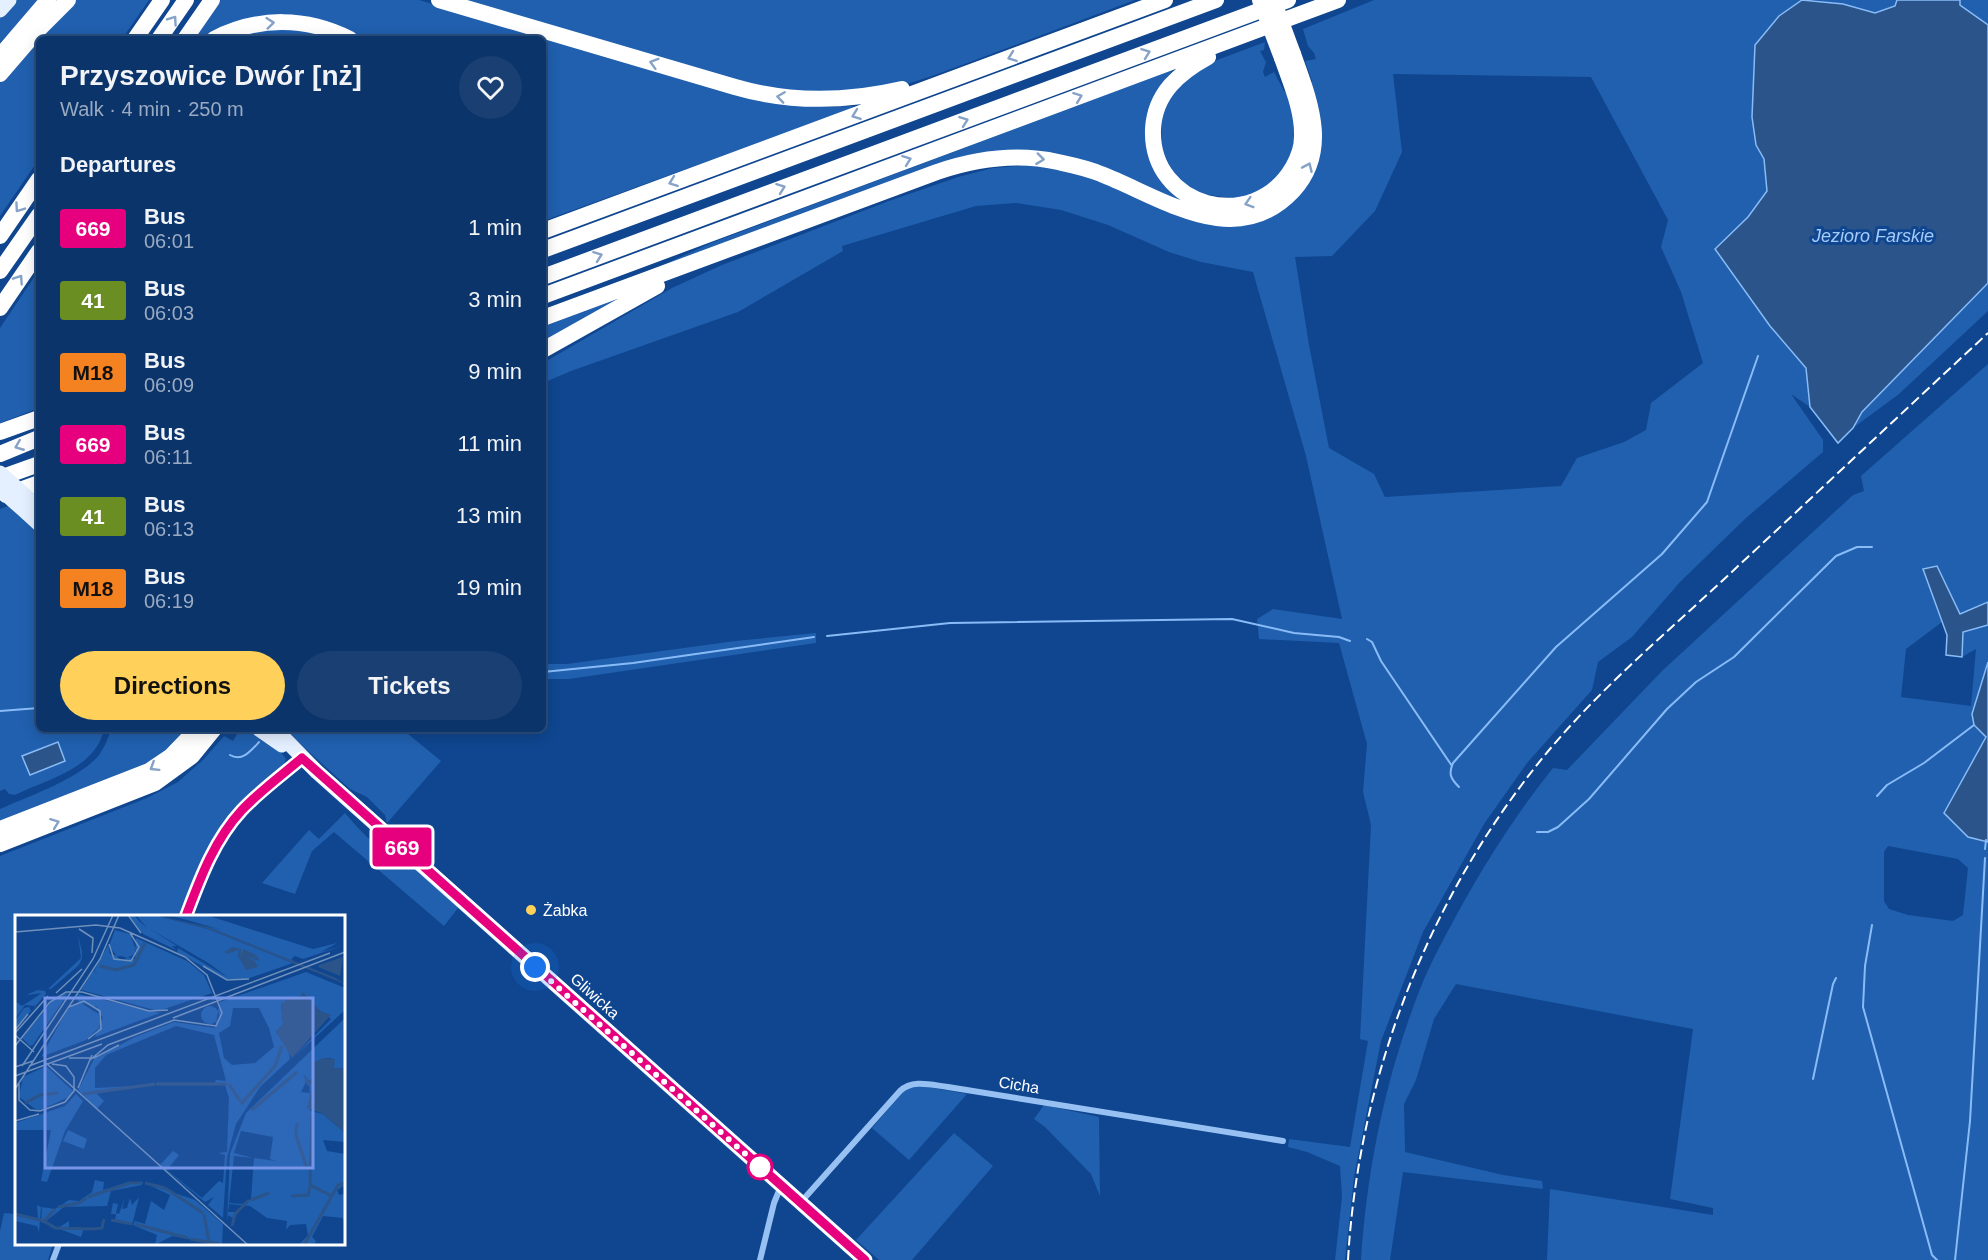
<!DOCTYPE html>
<meta charset="utf-8">
<style>
:root{--surface:#0b346b;--page:#193f73;--text:#f1f3f6;--muted:#9aaac1;--line:#2b4f7e;--accent:#ffd15a}
body{margin:0;font-family:Arial,sans-serif;background:var(--page);color:var(--text);height:100vh;display:flex;flex-direction:column;font-size:22px;white-space:nowrap}
*{box-sizing:border-box;margin:0}
p{font-size:20px;color:var(--muted)}
.icon{flex:none;width:33px;height:33px;fill:none;stroke:currentColor;stroke-width:2;stroke-linecap:round;stroke-linejoin:round}
.map{position:relative;flex:1;overflow:hidden}
.panel{position:absolute;left:36px;top:36px;width:510px;height:696px;display:flex;flex-direction:column;background:var(--surface);border-radius:9px;box-shadow:0 3px 15px #0003,0 0 0 2px var(--line)}
.panel>*{flex:none}
.badge{padding:0 12px;border-radius:4px;font-size:21px;line-height:39px}
.you{position:absolute;width:30px;height:30px;margin:-15px;border:4px solid #fff;border-radius:50%;background:#1a73e8;box-shadow:0 0 0 9px #1a73e833}
.map>.badge{position:absolute;translate:-50% -50%;box-shadow:0 0 0 3px #fff}
h2{padding:0 24px;font-size:22px;line-height:54px}
.round{display:grid;place-items:center;flex:none;width:63px;height:63px;border-radius:32px;background:var(--page)}
.summary{display:flex;align-items:center;justify-content:space-between;height:102px;padding:0 24px}
h1{font-size:28px;font-weight:700;line-height:45px}
.cta{display:flex;gap:12px;margin-top:auto;padding:12px 24px}
.cta a{flex:1;height:69px;border-radius:36px;background:var(--accent);color:#111;font-size:24px;font-weight:700;line-height:69px;text-align:center}
.cta a+a{background:var(--page);color:var(--text)}
ul{padding:0;list-style:none}
li{display:flex;align-items:center;gap:18px;height:72px;padding:0 24px}
li div{flex:1}
li b{display:block;font-size:22px}
li em{font-style:normal}
li .badge{min-width:66px;font-weight:700;text-align:center}
.map>svg:first-child{display:block}
</style>
<div class="map">
<svg width="1988" height="1260" viewBox="0 0 1988 1260">
<rect width="100%" height="100%" fill="#0f468f"/>
<!-- green -->
<path fill="#2060af" fill-rule="evenodd" d="M16,0H40L0,43V16Z
M76,0H149L122,39H39V159L0,216V83L58,15Z
M221,0H419L742,96L834,107L852,106L854,108L543,221V39H361L329,23L221,30L204,39L195,37Z
M460,0H1135L935,75L901,86L866,92L768,90Z
M1374,0H1802L1779,16L1753,88L1752,117L1756,145L1764,159L1767,191L1748,217L1770,326L1806,368L1810,407L1791,394L1823,440V452L1746,518L1680,582L1632,637L1598,662L1592,690L1527,763L1484,824L1423,932L1381,1041L1354,1177L1345,1260H1335L1342,1197L1340,1166L1307,1152L1288,1147L1289,1139L1350,1147L1368,1041L1360,1039L1371,825L1363,792L1367,744L1339,643L1259,639L1257,619L1273,609L1342,619L1306,456L1253,272L1201,262L1169,252L1108,225L1061,210L1016,203L976,206L842,246L843,251L738,312L571,371L543,383V363L672,288L722,265L889,201L958,177L993,168L1031,165L1078,172L1228,226L1317,163C1324,129 1323,115 1310,82L1312,81L1305,61L1316,59L1314,53L1308,46L1303,29ZM1393,74L1591,77L1668,220L1661,247L1681,292L1703,363L1651,403L1646,430L1624,442L1577,458L1561,486L1385,497L1374,474L1329,448L1309,345L1295,257L1332,256L1375,211L1402,152Z
M1815,0H1897L1895,6L1875,13L1843,4Z
M1960,0H1988V25L1960,5Z
M296,27L340,39H231L246,32Z
M1265,42L1264,50L1260,51L1266,62L1263,72L1265,77L1274,72L1284,91L1289,92L1296,133L1288,167L1262,191L1239,199L1201,194L1183,183L1169,168L1162,153L1161,115L1176,85L1212,62Z
M1172,70L1148,120L1187,202L1018,154L654,269L711,243Z
M39,270V408L0,423V328Z
M1988,283V311L1899,394L1853,428L1862,412Z
M642,284L543,345V322Z
M1988,364V602L1960,615L1937,566L1923,569L1942,622L1906,649L1901,697L1971,706L1976,649L1962,657L1963,632L1988,625V666L1972,714L1974,725L1986,737L1944,813L1968,837L1988,842V1260H1547L1550,1189L1713,1215V1208L1670,1199L1693,1029L1456,984L1434,1019L1416,1080L1404,1104L1405,1152L1503,1175L1542,1181L1543,1189L1403,1172L1390,1260H1361C1367,1167 1386,1076 1420,989C1430,964 1443,940 1456,916C1485,863 1516,814 1553,768L1567,770L1662,671L1853,495L1864,491L1861,476ZM1888,846L1958,859L1968,868L1963,915L1953,921L1908,915L1889,909L1884,901V852Z
M8,506L39,533V729H104C96,769 47,779 15,795L9,794L5,789L0,791V509Z
M816,633V643L569,679H543V664H567L735,641Z
M111,729H190L158,759L0,824V809C27,797 81,778 99,755C105,747 108,738 111,729Z
M236,729H253L279,750L286,759L283,767L238,809L216,838L179,916H16V980H0V856L147,798L178,782L204,759L224,736L233,741L237,734Z
M284,729H402L441,761L387,823L385,815L367,797L350,789Z
M345,813C361,832 382,855 407,860L458,908L444,926L334,832L312,851L295,894L262,883L309,830L319,839Z
M922,1086L967,1094L909,1160L872,1128L906,1088Z
M1044,1105L1099,1117L1100,1196L1091,1174L1045,1127L1034,1119Z
M954,1133L993,1166L912,1260H879L856,1240Z
M16,1203V1244H53L48,1260H0V1231L4,1213L15,1214Z"/>
<!-- water -->
<path fill="#2b548a" stroke="#89bcf7" stroke-width="1.5" d="M1802,0L1843,4L1875,13L1895,6L1897,0H1960V5L1988,25V283L1862,412L1853,428L1838,443L1810,407L1806,368L1770,326L1715,249L1748,217L1767,191L1764,159L1756,145L1752,117L1755,45L1779,16Z
M1937,566L1960,614L1988,602V625L1963,632L1962,657L1946,655L1947,635L1923,569Z
M1988,662V842L1968,837L1944,813L1986,737L1974,725L1972,714Z
M58,742L65,761L30,775L22,756Z"/>
<g fill="none" stroke-linecap="round" stroke-linejoin="round">
<!-- stream -->
<path stroke="#89bcf7" stroke-width="2" d="M827,636L950,623L1232,619L1294,633L1339,637L1350,641
M1367,639L1372,642L1381,661L1452,766
M543,672L633,663L814,637
M0,711L39,708
M230,755C242,762 251,751 259,742
M1459,787C1451,779 1448,774 1453,763L1556,647L1662,554L1707,502L1758,356
M1877,796L1887,785L1924,763L1974,725
M1537,832H1548L1558,827L1589,799L1667,709L1696,682L1734,657L1836,556L1857,547H1872
M1985,849L1986,840
M1872,925L1865,966L1863,1007L1932,1255L1937,1260
M1813,1079L1833,984L1836,978
M1955,1260L1970,1121L1985,858"/>
<!-- minor -->
<path stroke="#98c1f3" stroke-width="6" d="M186,916C200,879 214,840 242,810C260,792 282,775 302,758
M801,1202L900,1091C913,1079 931,1085 948,1087L1283,1141
M53,1260L59,1244
M760,1260L774,1203L781,1186"/>
<!-- primary -->
<path stroke="#e4efff" stroke-width="15" d="M0,10L9,0
M27,513L39,524
M259,729L282,745
M275,729L317,772L865,1260"/>
<!-- motorway -->
<path stroke="#fff" stroke-width="16" d="M439,0L735,87C790,103 846,102 902,89
M135,39L162,0
M159,39L186,0
M185,39L212,0
M214,39C258,16 307,17 350,39
M0,56L48,0
M1208,57C1179,73 1155,93 1153,129C1150,208 1254,235 1293,167C1298,158 1302,148 1302,137C1303,110 1291,84 1282,58
M0,74L37,31L68,0
M543,231L1165,0
M0,236L39,179
M543,250L1216,0
M0,271L39,215
M543,277L1288,0
M543,296L1338,0
M0,308L39,251
M543,318L937,172C975,159 1018,153 1058,162C1072,165 1087,168 1101,174C1163,198 1235,252 1293,191C1331,150 1309,99 1293,54
M543,350L657,286
M0,432L39,418
M0,454L39,438
M0,478L39,464
M6,495L39,483
M0,829L149,771L171,756L197,729
M0,844L155,783L192,756L214,729"/>
<!-- rail -->
<path stroke="#fff" stroke-width="2" stroke-dasharray="10 4.5" stroke-linecap="butt" d="M1348,1260C1358,1084 1424,909 1533,770C1591,695 1667,633 1736,568C1820,490 1904,411 1988,333"/>
<!-- primary-bridge -->
<path stroke="#e4efff" stroke-width="15" d="M0,473L39,508
M0,489L27,513"/>
<!-- motorway-bridge -->
<path stroke="#fff" stroke-width="16" d="M1260,0L1282,58
M1273,0L1293,54"/>
</g>
<!-- one-way arrows -->
<defs><path id="oneway-chevron" d="M-2-3.5L2.5 0L-2 3.5" fill="none" stroke-width="1.6" stroke-linecap="round" stroke-linejoin="round" transform="scale(1.5)"/></defs>
<g stroke="#87a2c7">
<use href="#oneway-chevron" transform="translate(173 20) rotate(-55)"/>
<use href="#oneway-chevron" transform="translate(270 23) rotate(-6)"/>
<use href="#oneway-chevron" transform="translate(1146 53) rotate(-20)"/>
<use href="#oneway-chevron" transform="translate(1012 57) rotate(160)"/>
<use href="#oneway-chevron" transform="translate(654 63) rotate(-164)"/>
<use href="#oneway-chevron" transform="translate(781 97) rotate(-172)"/>
<use href="#oneway-chevron" transform="translate(1078 97) rotate(-21)"/>
<use href="#oneway-chevron" transform="translate(856 115) rotate(160)"/>
<use href="#oneway-chevron" transform="translate(964 121) rotate(-20)"/>
<use href="#oneway-chevron" transform="translate(1040 159) rotate(7)"/>
<use href="#oneway-chevron" transform="translate(907 160) rotate(-20)"/>
<use href="#oneway-chevron" transform="translate(1308 167) rotate(-66)"/>
<use href="#oneway-chevron" transform="translate(673 182) rotate(160)"/>
<use href="#oneway-chevron" transform="translate(781 188) rotate(-20)"/>
<use href="#oneway-chevron" transform="translate(1249 203) rotate(163)"/>
<use href="#oneway-chevron" transform="translate(19 208) rotate(125)"/>
<use href="#oneway-chevron" transform="translate(598 256) rotate(-20)"/>
<use href="#oneway-chevron" transform="translate(19 279) rotate(-56)"/>
<use href="#oneway-chevron" transform="translate(19 446) rotate(158)"/>
<use href="#oneway-chevron" transform="translate(154 767) rotate(148)"/>
<use href="#oneway-chevron" transform="translate(55 823) rotate(-21)"/>
</g>
<g fill="none" stroke-linecap="round" stroke-linejoin="round">
<defs>
<path id="line" d="M186,916C200,879 214,840 242,810C260,791 282,775 302,758L865,1260"/>
</defs>
<!-- line casing -->
<use href="#line" stroke="#fff" stroke-width="14"/>
<!-- line -->
<use href="#line" stroke="#e6007e" stroke-width="9"/>
<!-- walk -->
<path stroke="#fff" stroke-width="6" stroke-dasharray="0 10.8" d="M535,967L760,1167"/>
</g>
<!-- markers -->
<circle fill="#ffd15a" stroke="#0f468f" stroke-width="2" cx="531" cy="910" r="6"/>
<circle fill="#fff" stroke="#e6007e" stroke-width="3" cx="760" cy="1167" r="12"/>
<g text-anchor="middle" dominant-baseline="central" stroke-width="6" stroke-linejoin="round" paint-order="stroke">
<!-- poi labels -->
<g font-size="16" fill="#fff" stroke="#0f468f" text-anchor="start">
<text x="543" y="910">Żabka</text>
</g>
<!-- street labels -->
<g font-size="16" fill="#fff" stroke="#0f468f">
<text transform="translate(595 996) rotate(42)">Gliwicka</text>
<text transform="translate(1019 1085) rotate(9)">Cicha</text>
</g>
<!-- water labels -->
<g font-size="18" font-style="italic" fill="#a4cbfa" stroke="#0f468f">
<text x="1873" y="236">Jezioro Farskie</text>
</g>
</g>
<!-- overview -->
<g transform="translate(15 915)">
<rect width="330" height="330" fill="#0f468f"/>
<path d="M114,0H119L124,6L132,13L121,0H139L193,14L278,48L232,64H210L162,37L163,33L212,62L195,49L135,14L162,31H157L161,35L128,19ZM142,0L207,15L154,0H191L298,34L322,28L306,37L330,30L288,44L280,41L276,44L280,47L193,12ZM100,15L115,19L122,38L106,46L94,31ZM63,20L67,37V43L64,50L36,74H32L22,72L33,74L66,43ZM121,23L172,46L189,60L197,78L143,96L66,75L78,56L83,59L79,56L93,30L95,39L120,44ZM291,57L330,73V95L280,141L316,104L286,81L266,89L268,109L261,117L273,133L275,144L245,172L221,209L212,242L208,303L193,290L199,282L190,287L145,250L158,236L164,240L152,255L187,283L204,266L208,268L210,240L203,238L212,237L214,183L210,170L199,169L201,165L211,166L199,120L161,111L91,140L80,153V173L140,170L79,176L89,186L82,194L63,175L79,144L120,122L159,107L200,113L205,87ZM218,93H244L254,113L259,132L240,148L217,150L209,143L204,118L215,111ZM23,75L30,76L31,79L0,114V106L9,93L14,92L16,96L21,91L10,90L0,104V86L7,91L27,78L11,80ZM54,77L18,130L15,131L7,123L38,85ZM62,79H64L145,98L80,122L88,102L63,86ZM63,87L82,92L86,111L71,125L26,142L52,95ZM186 100a9 9 0 1 1 18 0a9 9 0 1 1-18 0ZM330,103V154L319,153L316,143H309L298,149L299,163L294,166L289,160L291,167L286,177L295,178L294,168L298,167L295,196L308,199L330,218V227L308,225L312,236L330,239V277L328,271L322,275L324,280L329,279L330,311L328,303L308,301L297,322L301,326L299,330H284L293,320L291,309L275,310L271,315L272,306L252,303L235,291L214,289L213,297H223L219,304L213,300L212,307L215,239L231,198ZM226,216L258,222L255,244L261,246L239,243L236,284L227,289L214,288L219,241L238,243L219,238ZM31,151L58,176L54,182L23,196L4,182L8,162ZM61,179L68,186L50,216L32,267L26,266L36,215H0V208L50,191ZM53,215L72,224L69,234L48,226ZM80,265L89,267L88,275L113,267H128L127,270L96,276L92,291L49,292L31,306L43,313L54,306V312L69,313L66,322L26,307L27,292L40,294L54,285L64,286L77,277ZM130,268L180,285L208,309L207,330L157,321L140,330L142,320L118,310L120,306L130,309L136,286L149,295L155,280ZM110,282L107,294L112,293L115,283L117,290L124,282L117,310L100,306L101,299H96L98,288L103,289L101,298L104,299ZM22,290L26,292L24,317L22,311L0,306V298L23,304Z" fill="#2060af" fill-rule="evenodd"/>
<path d="M139,0L193,12L321,63L330,69L193,14ZM207,29L210,37L217,32L226,34V42L228,34L241,40L245,46L229,41L240,46L243,52L231,55L223,41L224,35L211,39ZM328,42L325,61L303,52L304,50ZM288,77L305,96L316,100L277,143L261,117L268,109L266,89L273,83L285,84ZM309,143L320,144L319,153L330,154V218L308,199L292,193L298,168L292,171L289,160L294,166L299,164V147Z" fill="#2b548a"/>
<path fill="none" stroke="#2b548a" stroke-width="3" d="M85,51L101,55L119,50L130,28M141,169H212M214,169L225,186M68,179L140,169M10,188L25,180L43,178M226,189L260,151L267,131M237,195L282,157M297,199L295,270L317,281M282,208L281,220L292,254M130,268L150,273L188,298M276,281L293,280L295,272M73,282L115,268H127M236,285L254,278M43,292L64,288L72,283M0,299L29,306L40,294M189,299L194,327M96,305L117,309M29,306L40,313L78,314L87,313L89,304M120,309L173,323M217,311L220,299L234,285M175,324L205,329M289,330L323,270L330,268"/>
<path fill="none" stroke="#6f90bc" stroke-width="1.5" d="M113,0L126,18M64,14L78,23L77,38M0,17L81,10L105,13L170,42L192,60L207,98L201,111L159,105L93,130L75,145M94,29L99,44L116,46L124,32L115,18M188,51L212,65L234,64M41,78L67,54M54,92L69,86L85,96L86,114L73,124M158,103L330,37M0,115L13,99M0,118L33,81M0,120L19,137M0,131L35,87L51,77H67L134,96L153,95M54,143H79L104,130M31,148L233,330M7,151L78,44L98,0M14,151L315,38M0,152L18,146M0,161L87,129M4,169V185L15,195L25,196L50,187L59,176V162L51,151L37,149M63,173L77,140M0,174L85,44L104,0M0,206L24,199"/>
<path fill="#7795e8" fill-opacity="0.15" stroke="#7795e8" stroke-width="3" d="M30,83H298V253H30Z"/>
<rect width="330" height="330" fill="none" stroke="#fff" stroke-width="3"/>
</g>
</svg>
<div class="you" style="left:535px;top:967px"></div>
<b class="badge" style="left:402px;top:847px;background:#e6007e;color:#fff">669</b>
<section class="panel">
<div class="summary"><div><h1>Przyszowice Dwór [nż]</h1><p>Walk · 4 min · 250 m</p></div><a class="round"><svg class="icon" aria-label="heart" viewBox="0 0 24 24"><path d="M12 20l-8-8c-3-5 5-10 8-4 3-6 11-1 8 4z"/></svg></a></div>
<h2>Departures</h2>
<ul>
<li><span class="badge" style="background:#e6007e;color:#fff">669</span><div><b>Bus</b><p>06:01</p></div><em>1 min</em></li>
<li><span class="badge" style="background:#6b8e23;color:#fff">41</span><div><b>Bus</b><p>06:03</p></div><em>3 min</em></li>
<li><span class="badge" style="background:#f58220;color:#111">M18</span><div><b>Bus</b><p>06:09</p></div><em>9 min</em></li>
<li><span class="badge" style="background:#e6007e;color:#fff">669</span><div><b>Bus</b><p>06:11</p></div><em>11 min</em></li>
<li><span class="badge" style="background:#6b8e23;color:#fff">41</span><div><b>Bus</b><p>06:13</p></div><em>13 min</em></li>
<li><span class="badge" style="background:#f58220;color:#111">M18</span><div><b>Bus</b><p>06:19</p></div><em>19 min</em></li>
</ul>
<div class="cta"><a>Directions</a><a>Tickets</a></div>
</section>
</div>
